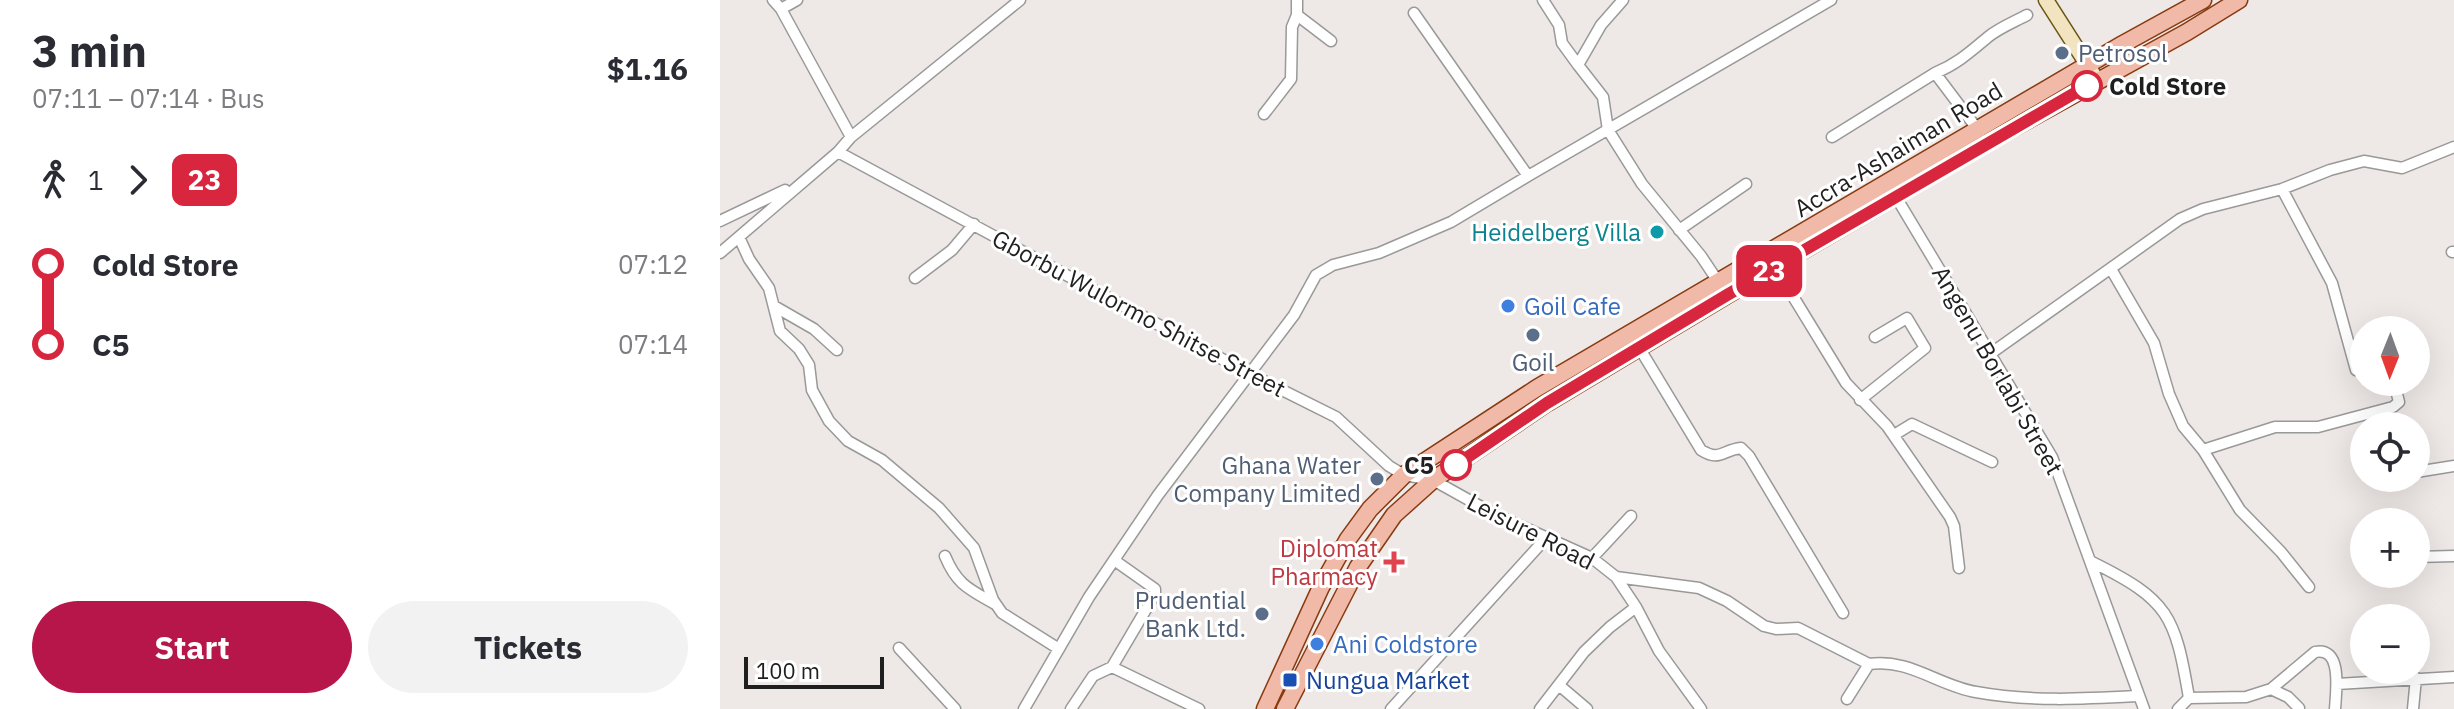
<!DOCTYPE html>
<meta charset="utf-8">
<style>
:root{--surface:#fff;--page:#f2f2f3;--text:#2b2b33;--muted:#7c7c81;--accent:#b7164b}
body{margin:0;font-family:"IBM Plex Sans",sans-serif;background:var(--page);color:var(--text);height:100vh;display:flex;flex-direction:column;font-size:30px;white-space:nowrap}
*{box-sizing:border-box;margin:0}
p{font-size:26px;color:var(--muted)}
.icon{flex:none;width:44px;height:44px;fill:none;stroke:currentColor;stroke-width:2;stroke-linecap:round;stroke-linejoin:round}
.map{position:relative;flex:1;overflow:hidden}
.panel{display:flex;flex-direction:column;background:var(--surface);width:720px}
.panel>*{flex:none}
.badge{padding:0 16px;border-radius:12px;font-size:28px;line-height:52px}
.needle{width:52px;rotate:181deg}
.buttons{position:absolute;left:1630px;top:316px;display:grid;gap:16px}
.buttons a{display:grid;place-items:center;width:80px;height:80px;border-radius:50%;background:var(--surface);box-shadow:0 8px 32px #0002;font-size:40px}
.scale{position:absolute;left:24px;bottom:20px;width:140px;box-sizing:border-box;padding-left:8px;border:4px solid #1f1f1f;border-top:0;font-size:22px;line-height:28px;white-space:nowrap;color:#1f1f1f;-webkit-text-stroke:6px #fff;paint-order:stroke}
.map>.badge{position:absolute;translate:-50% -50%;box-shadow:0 0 0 4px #fff}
.legs{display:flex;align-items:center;gap:12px;height:88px;padding:0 32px;font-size:26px}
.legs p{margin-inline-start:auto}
.head{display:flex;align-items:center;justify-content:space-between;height:136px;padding:0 32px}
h1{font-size:44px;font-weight:700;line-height:60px}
.cta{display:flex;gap:16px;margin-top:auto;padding:16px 32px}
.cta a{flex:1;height:92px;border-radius:48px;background:var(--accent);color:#fff;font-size:32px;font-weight:700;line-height:92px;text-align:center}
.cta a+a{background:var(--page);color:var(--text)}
ul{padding:0 32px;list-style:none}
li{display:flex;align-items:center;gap:28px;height:80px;font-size:30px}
li i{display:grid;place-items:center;width:12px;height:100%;margin:0 10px;background:currentColor}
li i::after{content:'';width:20px;height:20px;margin:-10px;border:6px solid;border-radius:50%;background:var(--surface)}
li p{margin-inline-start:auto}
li:first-child i{background:linear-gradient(#0000 50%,currentColor 0)}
li:last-child i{background:linear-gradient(currentColor 50%,#0000 0)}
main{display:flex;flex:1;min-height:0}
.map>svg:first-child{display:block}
</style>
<main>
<section class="panel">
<div class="head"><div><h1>3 min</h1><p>07:11 – 07:14 · Bus</p></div><b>$1.16</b></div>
<div class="legs"><svg class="icon" aria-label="walk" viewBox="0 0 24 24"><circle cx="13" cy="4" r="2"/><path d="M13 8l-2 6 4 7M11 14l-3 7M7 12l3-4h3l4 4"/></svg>1<svg class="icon" aria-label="forward" viewBox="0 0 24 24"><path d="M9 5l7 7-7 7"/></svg><b class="badge" style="background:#d7263d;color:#fff">23</b></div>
<ul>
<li><i style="color:#d7263d"></i><b>Cold Store</b><p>07:12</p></li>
<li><i style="color:#d7263d"></i><b>C5</b><p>07:14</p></li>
</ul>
<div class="cta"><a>Start</a><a>Tickets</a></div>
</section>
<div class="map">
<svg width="1734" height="709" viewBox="0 0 1734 709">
<rect width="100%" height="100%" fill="#eee9e6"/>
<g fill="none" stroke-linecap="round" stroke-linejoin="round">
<defs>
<path id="street" d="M53,0L61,9L131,137
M823,0L839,25L842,43L858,65
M903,0L881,25L858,65L883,97L888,130L922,184L981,256L999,283
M61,9L77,0
M694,13L808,176L1111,0
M577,15L611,41
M1215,73C1237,64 1250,52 1268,37C1279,28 1294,22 1307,15
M544,114L571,79L572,27L577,15V0
M1112,137L1215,73L1258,130
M118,152L528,373L616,417L669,466L684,475L713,480L774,514L872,558L896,577L916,607L939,651L981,709
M1562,189L1612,283L1636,370
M1176,197L1332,457L1424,709
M0,221L65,190
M959,230L1026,184
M19,237L29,259L49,288L60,331L79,349L89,365L92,390L109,421L128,441L162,460L219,508L254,548L273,600L282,613L339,649
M1732,252H1734
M0,253L118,152L131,137L300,0
M1055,267L1126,383L1167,426L1230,517L1234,526L1239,568
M1391,269L1434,343L1449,394L1463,426L1483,450L1520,510L1561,552L1589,587
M195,278L232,250L254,224
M54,306L94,329L117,350
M920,349L981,450C1000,462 1002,450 1021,448L1029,456L1123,613
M1270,354L1460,219L1483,209L1562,189L1610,170L1644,161L1682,168L1734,147
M1140,400L1205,348L1187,318L1155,337
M1174,435L1192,424L1272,462
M1483,450L1555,427H1598L1673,407L1679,402L1677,394
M1696,472L1734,466
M225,556C237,585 249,589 275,604
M1696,557L1734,556
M872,558L911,516
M1372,562C1449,600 1455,615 1469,698
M896,577L979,588L1007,601L1044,626L1056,629L1078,628L1149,664
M179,648L235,709
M392,667L479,709
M1617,684L1734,677
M840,686L867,709
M1551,689L1568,697L1579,708
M1469,698L1526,697L1551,689L1595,652C1623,646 1616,692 1615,709
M1127,699L1149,664C1189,658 1219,686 1256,692C1311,702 1363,699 1418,696
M304,709L369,597L438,495L574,315L596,275L613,265L659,253L731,222L808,176
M351,709L373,676L392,667L435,594V589L394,560
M671,709L827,537
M820,709L864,652L890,627L916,607
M1458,709L1469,698
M1693,709L1696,678"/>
<path id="secondary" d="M1326,0L1377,80"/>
<path id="primary" d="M545,709L601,587L628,539L650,509L684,475L817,388L1403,44L1483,0
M565,709L638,567L674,515L713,480L827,403L1007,295L1268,142L1467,32L1519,0"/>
</defs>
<!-- street casing -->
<use href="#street" stroke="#999" stroke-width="13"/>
<!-- secondary casing -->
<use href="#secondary" stroke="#6a5711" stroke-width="17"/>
<!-- primary casing -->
<use href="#primary" stroke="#883a11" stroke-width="19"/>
<!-- street -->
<use href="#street" stroke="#fff" stroke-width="10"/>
<!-- secondary -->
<use href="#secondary" stroke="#f2e4c0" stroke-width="14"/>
<!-- primary -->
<use href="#primary" stroke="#f1baa8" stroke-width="16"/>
</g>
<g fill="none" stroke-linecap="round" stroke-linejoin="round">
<defs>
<path id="line-1" d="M736,465L827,403L1007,295L1367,86"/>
</defs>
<!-- line-1 casing -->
<use href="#line-1" stroke="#fff" stroke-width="18"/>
<!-- line-1 -->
<use href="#line-1" stroke="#d7263d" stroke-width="12"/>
</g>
<!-- markers -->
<g fill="#5c6f8a" stroke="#fff" stroke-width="3">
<circle cx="1342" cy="53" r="8"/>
<circle cx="813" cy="335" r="8"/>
<circle cx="657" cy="479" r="8"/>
<circle cx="542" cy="614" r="8"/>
</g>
<g fill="#fff" stroke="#d7263d" stroke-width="4">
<circle cx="1367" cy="86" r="14"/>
<circle cx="736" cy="465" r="14"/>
</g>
<circle fill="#0f9aa8" stroke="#fff" stroke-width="3" cx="937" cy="232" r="8"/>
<g fill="#3f7fe0" stroke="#fff" stroke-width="3">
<circle cx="788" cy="306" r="8"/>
<circle cx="597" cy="644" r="8"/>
</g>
<path fill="#e0444e" stroke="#fff" stroke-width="3" d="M670 550h8v8h8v8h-8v8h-8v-8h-8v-8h8z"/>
<rect fill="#1a4fb4" stroke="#fff" stroke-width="3" x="562" y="672" width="16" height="16" rx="4"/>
<g text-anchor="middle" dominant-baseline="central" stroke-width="6" stroke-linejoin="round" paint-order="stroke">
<!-- service labels -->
<g font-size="24" fill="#4e5e75" stroke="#fff" text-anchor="end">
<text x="1358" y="53" text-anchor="start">Petrosol</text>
<text x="813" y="362" text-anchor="middle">Goil</text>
<text x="641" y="465">Ghana Water<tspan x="641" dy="28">Company Limited</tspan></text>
<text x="526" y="600">Prudential<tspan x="526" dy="28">Bank Ltd.</tspan></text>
</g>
<!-- stop labels -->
<g font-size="24" font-weight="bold" fill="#1f1f1f" stroke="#fff" text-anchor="start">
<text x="1389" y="86">Cold Store</text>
<text x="714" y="465" text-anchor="end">C5</text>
</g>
<!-- street labels -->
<g font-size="24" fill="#1f1f1f" stroke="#fff">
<text transform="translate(1178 149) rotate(-31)">Accra-Ashaiman Road</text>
<text transform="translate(419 313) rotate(28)">Gborbu Wulormo Shitse Street</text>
<text transform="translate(1278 370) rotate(60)">Angenu Borlabi Street</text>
<text transform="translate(811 531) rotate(27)">Leisure Road</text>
</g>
<!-- culture labels -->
<g font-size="24" fill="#0d838f" stroke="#fff" text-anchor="end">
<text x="921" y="232">Heidelberg Villa</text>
</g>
<!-- shop labels -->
<g font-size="24" fill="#366cbe" stroke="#fff" text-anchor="start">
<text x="804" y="306">Goil Cafe</text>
<text x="613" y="644">Ani Coldstore</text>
</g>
<!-- health labels -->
<g font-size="24" fill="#be3a42" stroke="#fff" text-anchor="end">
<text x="658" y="548">Diplomat<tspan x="658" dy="28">Pharmacy</tspan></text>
</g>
<!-- transit labels -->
<g font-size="24" fill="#164399" stroke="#fff" text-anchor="start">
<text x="586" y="680">Nungua Market</text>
</g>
</g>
</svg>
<div class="buttons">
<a><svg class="needle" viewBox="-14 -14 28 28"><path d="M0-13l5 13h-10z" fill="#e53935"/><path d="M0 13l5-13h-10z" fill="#7c7c81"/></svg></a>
<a><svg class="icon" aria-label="locate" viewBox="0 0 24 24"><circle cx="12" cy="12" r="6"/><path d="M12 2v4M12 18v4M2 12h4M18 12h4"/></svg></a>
<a>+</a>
<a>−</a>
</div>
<div class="scale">100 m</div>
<b class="badge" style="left:1049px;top:271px;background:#d7263d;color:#fff">23</b>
</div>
</main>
